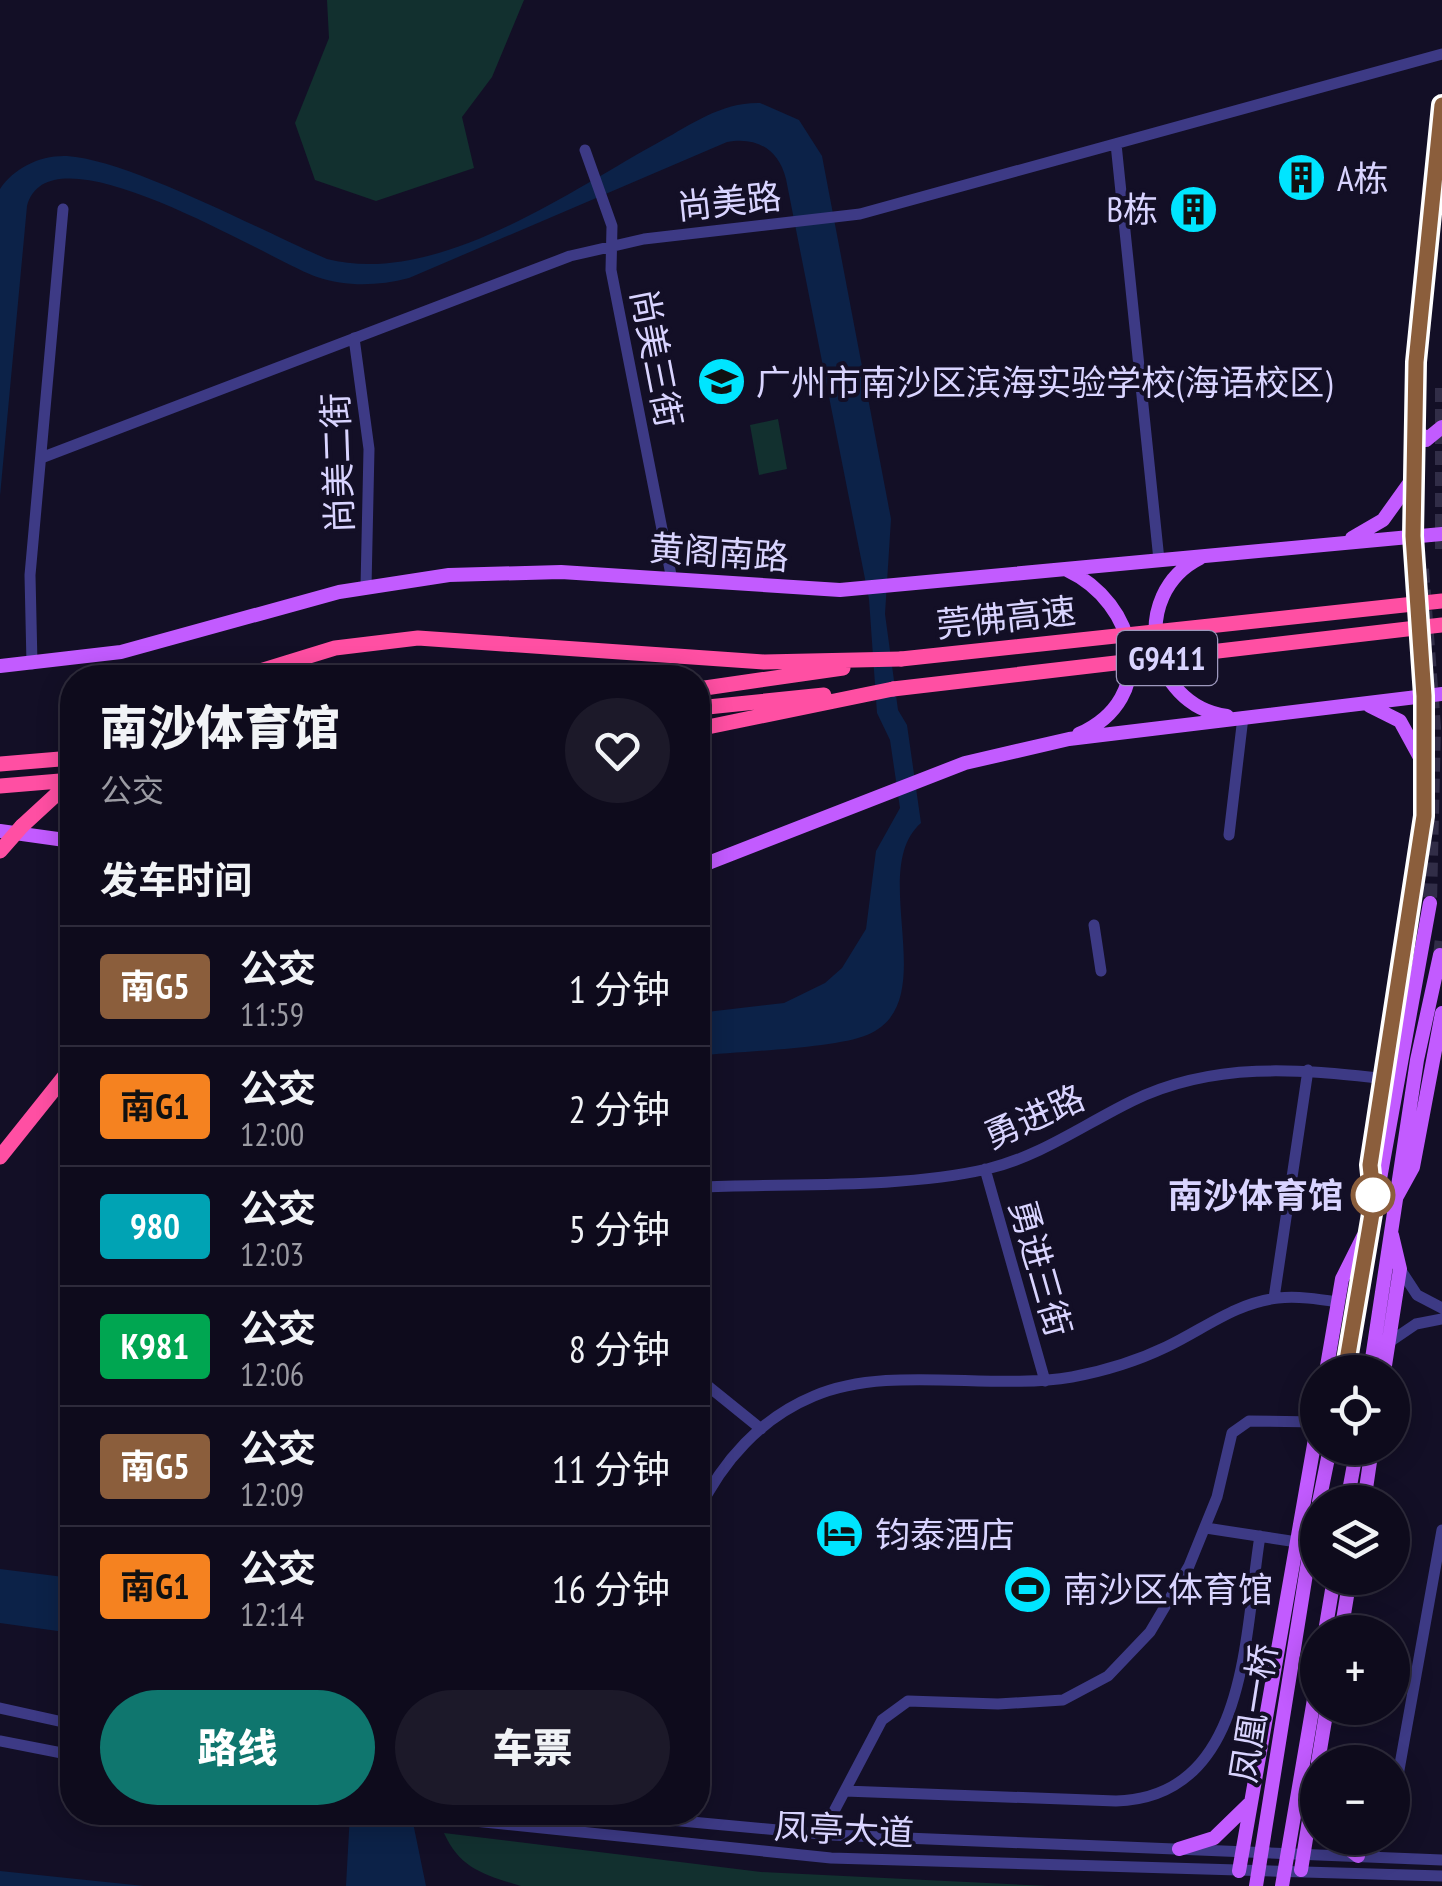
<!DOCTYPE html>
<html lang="zh">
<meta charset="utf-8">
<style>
:root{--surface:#0e0b1c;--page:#1c1929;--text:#f1f3f6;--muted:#9b9ba3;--line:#2e2b3b;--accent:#0f766e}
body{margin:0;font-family:"PT Sans Narrow","Noto Sans SC",sans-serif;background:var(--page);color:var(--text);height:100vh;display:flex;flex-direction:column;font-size:38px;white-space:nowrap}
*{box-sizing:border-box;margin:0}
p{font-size:32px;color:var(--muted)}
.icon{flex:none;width:55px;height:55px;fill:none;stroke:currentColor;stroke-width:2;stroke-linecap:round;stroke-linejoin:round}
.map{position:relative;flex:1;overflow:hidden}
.details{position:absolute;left:60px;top:665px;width:650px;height:1160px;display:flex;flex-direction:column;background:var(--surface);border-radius:40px;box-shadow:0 5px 25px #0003,0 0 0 2px var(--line)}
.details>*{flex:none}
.badge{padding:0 20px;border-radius:8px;font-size:35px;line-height:65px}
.fabs{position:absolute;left:1300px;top:1355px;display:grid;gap:20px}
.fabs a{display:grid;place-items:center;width:110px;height:110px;border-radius:50%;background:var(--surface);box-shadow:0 5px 25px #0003,0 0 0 2px var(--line);font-size:50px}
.map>.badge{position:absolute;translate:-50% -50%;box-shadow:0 0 0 5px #fff}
h2{padding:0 40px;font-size:38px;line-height:90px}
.round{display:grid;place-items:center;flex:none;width:105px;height:105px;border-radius:52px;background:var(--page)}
.head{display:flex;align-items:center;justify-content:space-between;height:170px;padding:0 40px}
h1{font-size:48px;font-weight:800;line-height:75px}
.cta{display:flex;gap:20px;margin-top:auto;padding:20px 40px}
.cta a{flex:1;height:115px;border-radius:60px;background:var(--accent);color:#fff;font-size:40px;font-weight:800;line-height:115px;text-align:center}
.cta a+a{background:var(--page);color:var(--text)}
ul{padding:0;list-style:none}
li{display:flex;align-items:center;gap:30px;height:120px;padding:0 40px;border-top:2px solid var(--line)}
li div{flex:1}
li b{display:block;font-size:38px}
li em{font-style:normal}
li .badge{min-width:110px;font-weight:700;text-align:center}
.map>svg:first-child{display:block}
</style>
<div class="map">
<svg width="1442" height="1886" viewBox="0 0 1442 1886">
<rect width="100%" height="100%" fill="#130f26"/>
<!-- green -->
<path fill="#12302f" d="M327,0H524L492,77L462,117L474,168L376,201L315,180L295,123L329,38Z
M778,419L787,469L759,475L750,425Z
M444,1833L761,1872L1049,1886H521C485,1875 460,1869 444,1833Z"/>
<!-- water -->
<path fill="#0c2248" d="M760,103L799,120L822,156L891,519L885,614L898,710L907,725L921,823C866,871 945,1003 867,1035C833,1049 739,1051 698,1056V1013L784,1003L825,983L842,968L866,929L876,851L900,808L890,740L877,713L869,599L786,179C779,150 757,136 727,142L409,278C378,286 347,287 317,277C270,261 49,120 27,206L0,496V189C14,168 40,155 67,156C130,160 263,232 327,259C436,287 568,192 661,141C692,124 722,102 760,103Z
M0,1569L72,1578V1633L0,1623Z
M350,1813H411L426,1886H346Z
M0,1871L144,1886H0Z"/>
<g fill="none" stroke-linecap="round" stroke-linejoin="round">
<!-- major-tunnel -->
<path stroke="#312d47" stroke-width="14" stroke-dasharray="14 7" stroke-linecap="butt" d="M1442,388V553
M1422,569L1434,727L1430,903
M1440,955L1442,938"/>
<!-- minor -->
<path stroke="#3d3a85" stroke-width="11" d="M1116,144L1159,560
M585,150L612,226L611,270L672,580
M354,338L369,449L366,587
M41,458L570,256L644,239L860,214L1442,54
M32,664L30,575L63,209
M1229,835L1243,717
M1094,925L1101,971
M985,1169L1045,1381
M698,1187C788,1183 900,1189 987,1169C1041,1156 1083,1125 1132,1101C1213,1061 1299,1069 1386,1079
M1400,1269L1417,1295L1442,1308
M1274,1298L1308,1070
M1388,1343L1416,1324L1442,1319
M698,1378L761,1429
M698,1512C722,1461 761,1418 814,1396C889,1364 990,1391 1072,1377C1104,1371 1137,1361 1166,1347C1204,1329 1235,1303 1278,1298C1298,1296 1318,1299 1338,1302
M1206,1528L1297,1542
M0,1708L72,1724
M0,1741L72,1755
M845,1791L1116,1801C1249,1797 1244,1634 1260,1536
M1392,1809L1442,1530
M387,1812L831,1858L1442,1876
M584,1812L832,1835L1442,1860
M822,1834L882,1720L908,1701L998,1704L1063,1700L1108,1676L1150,1632L1189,1566L1217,1497L1232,1433L1249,1421L1317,1422
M1366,1857L1385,1838"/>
<!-- major -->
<path stroke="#c25bff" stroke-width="14" d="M1414,426L1426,440L1442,427
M1352,538L1383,520L1413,478
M1200,558C1128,594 1148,705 1227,716
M1067,570C1137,603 1160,698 1079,734
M0,666L121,652L339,592L449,575L561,572L840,590L1442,534
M1370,706L1400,721L1423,763
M0,831L72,841
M698,867L965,763L1069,739L1442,694
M1397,1196L1413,1167L1442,1013
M1374,1202L1370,1165L1424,816L1427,770L1413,536L1414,425L1416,362L1442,105
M1326,1372L1342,1279L1363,1237
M1345,1372L1430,903
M1370,1372L1417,1060L1440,955
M1384,1372L1400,1269L1392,1235
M1319,1502L1330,1448
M1347,1502L1357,1448
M1364,1502L1372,1448
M1310,1549L1318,1510
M1325,1632L1334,1578
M1341,1632L1350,1578
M1318,1762L1327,1708
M1335,1838L1358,1856
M1179,1849L1214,1838L1249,1804
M1301,1870L1318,1764
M1239,1871L1318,1422"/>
<!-- highway -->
<path stroke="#ff4fa3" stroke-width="15" d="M237,678L335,648L418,638L764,662L901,659
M698,689L843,668
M698,708L824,695
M698,729L893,689
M0,764L72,758
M0,786L72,780
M22,826L72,780
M0,1157L72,1067"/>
<!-- major-bridge -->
<path stroke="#c25bff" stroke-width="14" d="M1256,1886L1310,1549
M1282,1886L1318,1676"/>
<!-- highway-bridge -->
<path stroke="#ff4fa3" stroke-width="15" d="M901,659L1442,601
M893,689L1442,625
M0,851L22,826"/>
</g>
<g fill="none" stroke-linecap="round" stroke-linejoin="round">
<defs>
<path id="line" d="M1345,1372L1374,1202L1370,1165L1424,816V696L1413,536L1416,362L1442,105"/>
</defs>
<!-- line casing -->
<use href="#line" stroke="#fff" stroke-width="22"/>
<!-- line -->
<use href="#line" stroke="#8b5e3c" stroke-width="15"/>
</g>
<!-- icons -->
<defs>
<symbol id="building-disc" viewBox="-11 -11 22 22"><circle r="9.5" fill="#00e5ff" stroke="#130f26"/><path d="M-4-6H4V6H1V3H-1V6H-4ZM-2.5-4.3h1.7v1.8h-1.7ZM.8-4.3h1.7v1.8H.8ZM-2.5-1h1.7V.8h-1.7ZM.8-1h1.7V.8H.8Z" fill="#111"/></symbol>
<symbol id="school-disc" viewBox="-11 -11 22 22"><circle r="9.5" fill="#00e5ff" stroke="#130f26"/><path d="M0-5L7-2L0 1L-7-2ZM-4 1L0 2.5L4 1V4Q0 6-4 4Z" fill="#111"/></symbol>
<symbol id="hotel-disc" viewBox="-11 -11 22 22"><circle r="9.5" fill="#00e5ff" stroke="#130f26"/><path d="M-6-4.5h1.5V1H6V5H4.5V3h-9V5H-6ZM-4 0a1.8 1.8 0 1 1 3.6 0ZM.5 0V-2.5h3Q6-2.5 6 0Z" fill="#111"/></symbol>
<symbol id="stadium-disc" viewBox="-11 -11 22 22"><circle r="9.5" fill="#00e5ff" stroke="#130f26"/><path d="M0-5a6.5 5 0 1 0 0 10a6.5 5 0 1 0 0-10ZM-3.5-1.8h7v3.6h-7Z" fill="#111"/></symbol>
</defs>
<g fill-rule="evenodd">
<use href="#building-disc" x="1274" y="150" width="55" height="55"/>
<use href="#building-disc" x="1166" y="182" width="55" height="55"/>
<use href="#school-disc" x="694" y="354" width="55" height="55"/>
<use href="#hotel-disc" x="812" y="1506" width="55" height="55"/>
<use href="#stadium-disc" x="1000" y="1562" width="55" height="55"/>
</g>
<!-- markers -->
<circle fill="#fff" stroke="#8b5e3c" stroke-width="5" cx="1373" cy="1195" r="20"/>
<g text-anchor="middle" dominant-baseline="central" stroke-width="8" stroke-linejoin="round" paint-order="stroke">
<!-- shield labels -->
<rect fill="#130f26" stroke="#9e99be" stroke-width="2.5" x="1117" y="631" width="100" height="54" rx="8"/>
<g font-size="32" font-weight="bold" fill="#d9d4ff">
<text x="1167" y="658">G9411</text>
</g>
<!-- poi labels -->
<g font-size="35" fill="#d9d4ff" stroke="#130f26" text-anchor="start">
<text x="1337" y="178">A栋</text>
<text x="1158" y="209" text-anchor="end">B栋</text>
<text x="756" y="382">广州市南沙区滨海实验学校(海语校区)</text>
<text x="875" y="1534">钧泰酒店</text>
<text x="1063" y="1589">南沙区体育馆</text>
</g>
<!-- street labels -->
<g font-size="35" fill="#d9d4ff" stroke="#130f26">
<text transform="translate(729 201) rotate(-6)">尚美路</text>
<text transform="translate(657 358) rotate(79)">尚美三街</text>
<text transform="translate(337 463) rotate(-92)">尚美二街</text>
<text transform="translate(719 552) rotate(4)">黄阁南路</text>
<text transform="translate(1006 617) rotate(-6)">莞佛高速</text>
<text transform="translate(1034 1116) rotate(-24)">勇进路</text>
<text transform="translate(1041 1268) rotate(74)">勇进三街</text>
<text transform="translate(1253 1713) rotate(-81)">凤凰一桥</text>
<text transform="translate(844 1829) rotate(3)">凤亭大道</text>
</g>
<!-- stop labels -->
<g font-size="35" font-weight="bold" fill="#d9d4ff" stroke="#130f26" text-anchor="end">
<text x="1343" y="1195">南沙体育馆</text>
</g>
</g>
</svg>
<div class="fabs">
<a><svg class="icon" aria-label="locate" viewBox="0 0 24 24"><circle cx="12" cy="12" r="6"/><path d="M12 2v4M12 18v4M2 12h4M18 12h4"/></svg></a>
<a><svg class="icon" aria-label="layers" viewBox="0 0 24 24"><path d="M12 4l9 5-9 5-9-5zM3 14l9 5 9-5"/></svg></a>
<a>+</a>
<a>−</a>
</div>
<section class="details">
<div class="head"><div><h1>南沙体育馆</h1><p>公交</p></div><a class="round"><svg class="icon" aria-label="heart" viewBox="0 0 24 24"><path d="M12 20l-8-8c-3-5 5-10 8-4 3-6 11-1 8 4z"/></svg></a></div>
<h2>发车时间</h2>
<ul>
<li><span class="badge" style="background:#8b5e3c;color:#fff">南G5</span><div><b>公交</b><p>11:59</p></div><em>1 分钟</em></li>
<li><span class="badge" style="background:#f58220;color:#111">南G1</span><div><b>公交</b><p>12:00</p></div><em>2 分钟</em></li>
<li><span class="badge" style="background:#00a3b4;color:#fff">980</span><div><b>公交</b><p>12:03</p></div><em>5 分钟</em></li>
<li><span class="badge" style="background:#00a651;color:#fff">K981</span><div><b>公交</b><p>12:06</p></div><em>8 分钟</em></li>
<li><span class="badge" style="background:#8b5e3c;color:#fff">南G5</span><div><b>公交</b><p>12:09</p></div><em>11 分钟</em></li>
<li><span class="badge" style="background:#f58220;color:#111">南G1</span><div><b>公交</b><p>12:14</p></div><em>16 分钟</em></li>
</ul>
<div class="cta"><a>路线</a><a>车票</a></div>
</section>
</div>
